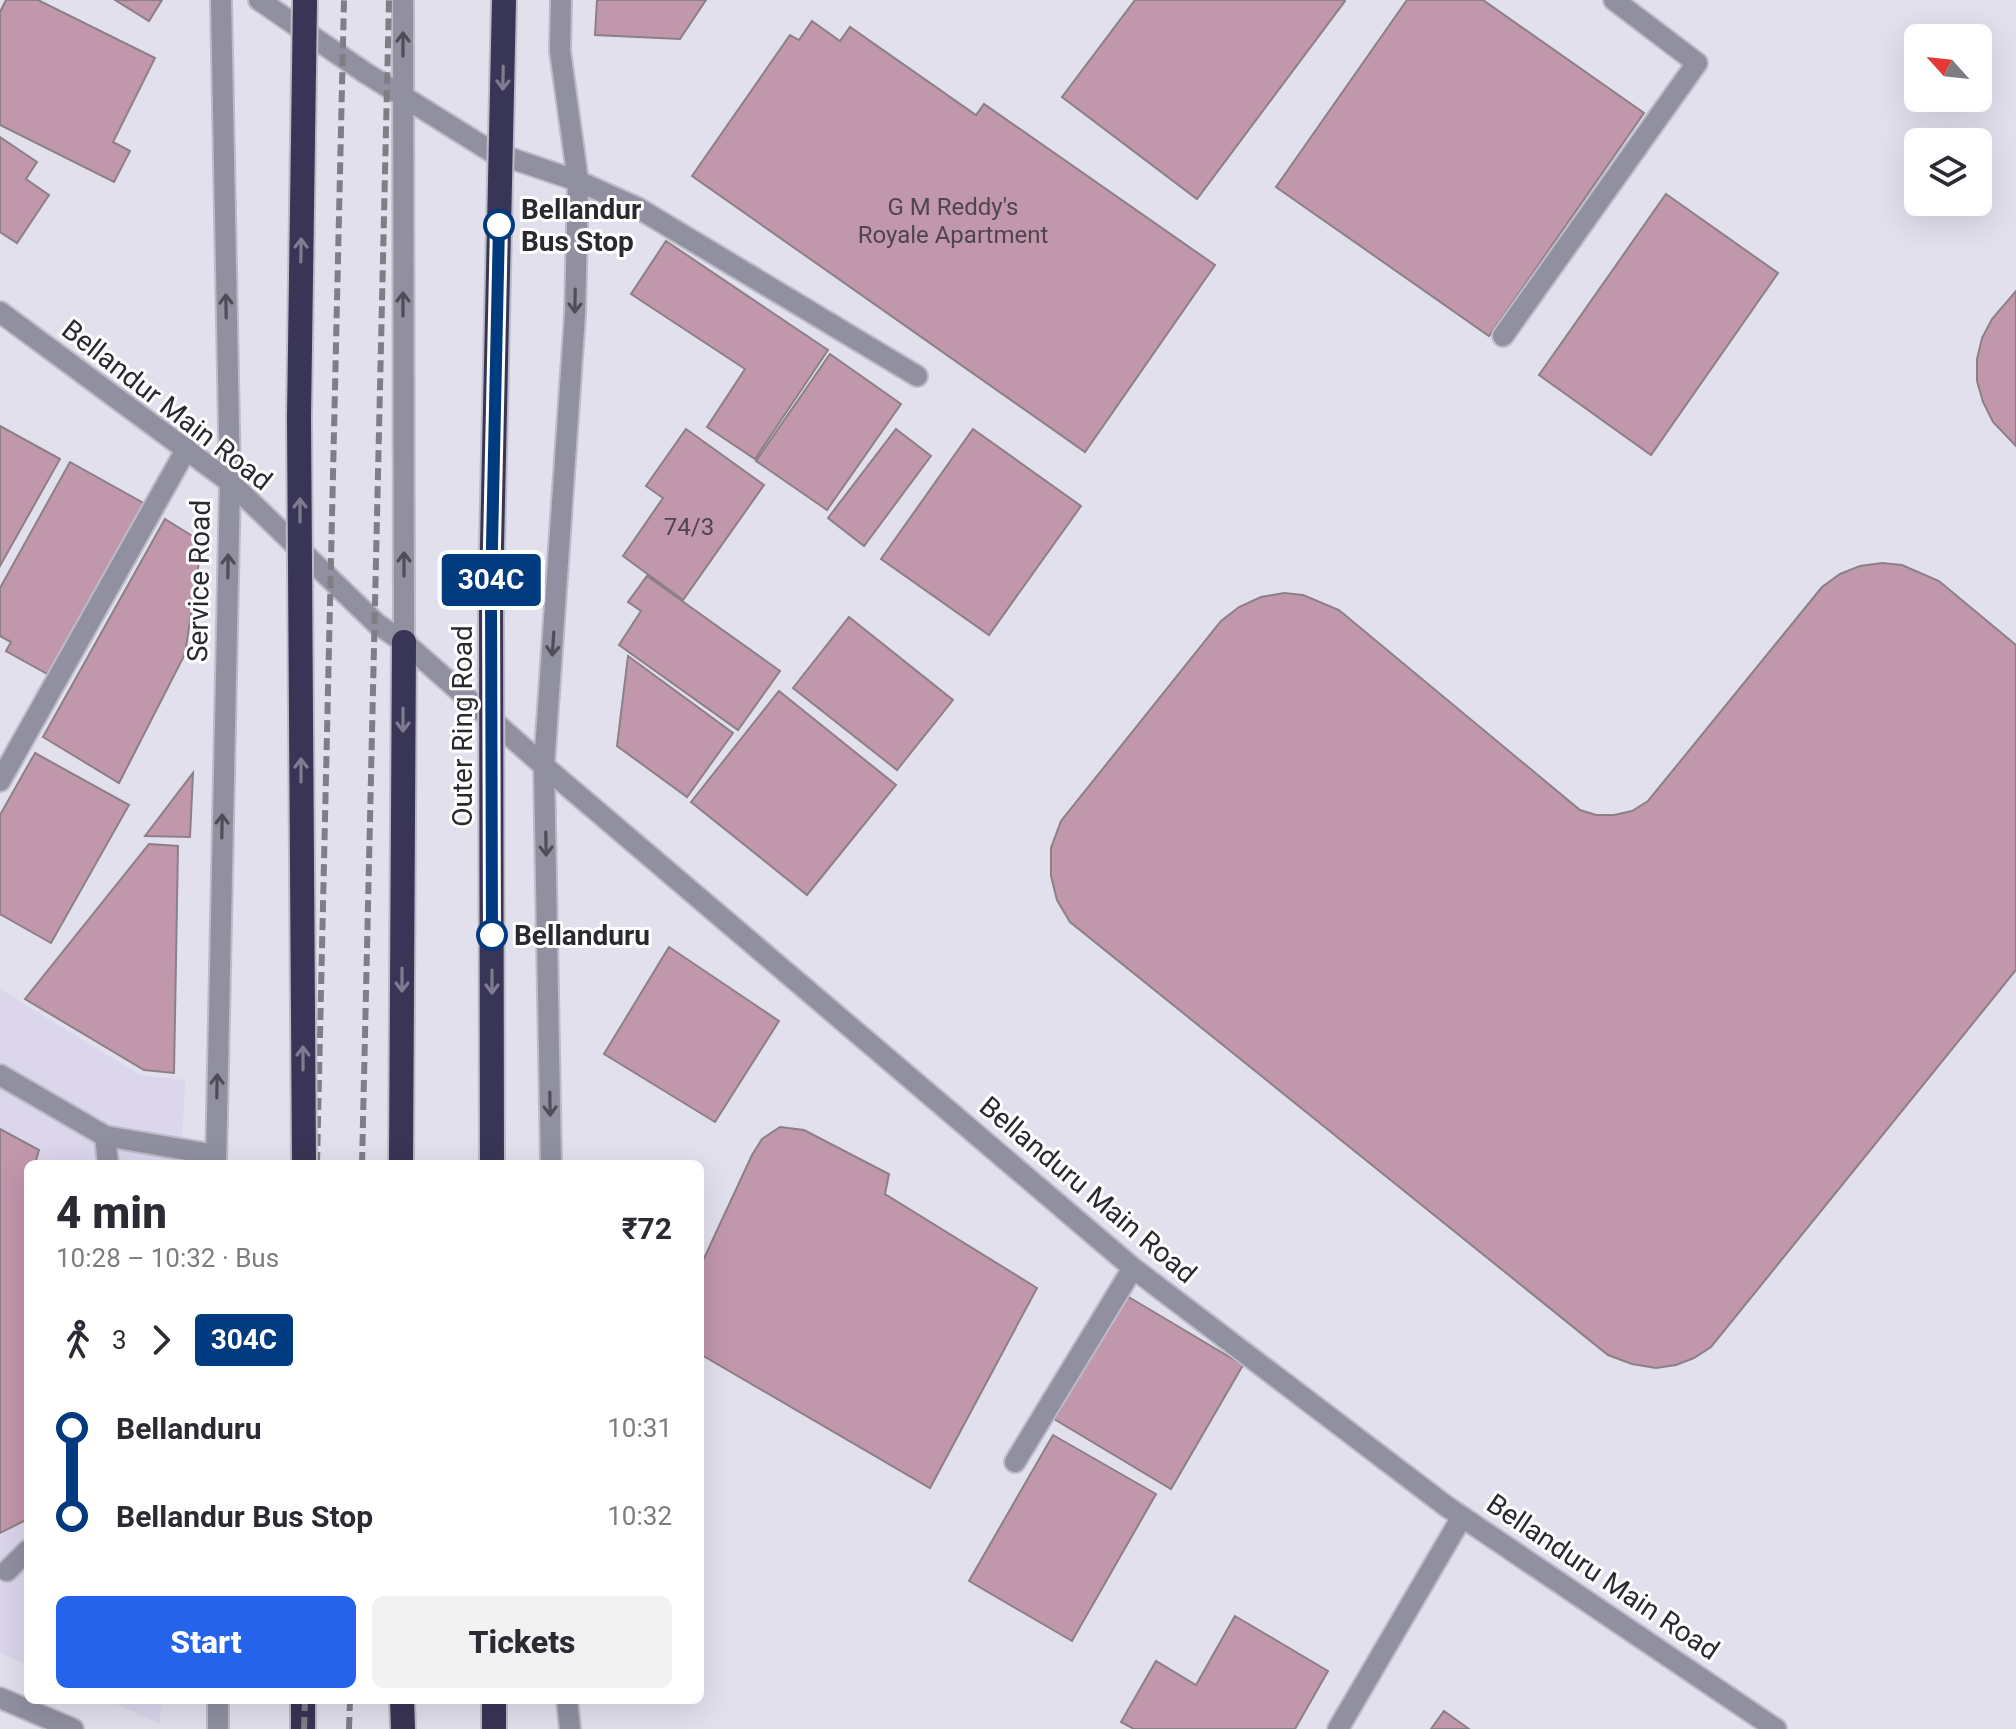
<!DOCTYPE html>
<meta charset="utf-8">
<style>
:root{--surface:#fff;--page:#f2f2f3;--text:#2b2b33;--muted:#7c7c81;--accent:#2563eb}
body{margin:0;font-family:Roboto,sans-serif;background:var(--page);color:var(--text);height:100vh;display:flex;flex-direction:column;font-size:30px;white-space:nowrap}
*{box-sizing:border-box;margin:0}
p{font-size:26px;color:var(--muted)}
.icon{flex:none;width:44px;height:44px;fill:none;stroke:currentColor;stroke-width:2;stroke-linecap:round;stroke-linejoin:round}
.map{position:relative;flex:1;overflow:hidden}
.side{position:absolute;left:24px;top:1160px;width:680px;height:544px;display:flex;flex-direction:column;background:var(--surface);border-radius:12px;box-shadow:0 8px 32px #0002}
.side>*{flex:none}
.badge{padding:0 16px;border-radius:6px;font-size:28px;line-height:52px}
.needle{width:52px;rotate:297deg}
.controls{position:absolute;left:1904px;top:24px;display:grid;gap:16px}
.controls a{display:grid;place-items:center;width:88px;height:88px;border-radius:12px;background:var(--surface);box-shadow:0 8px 32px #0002;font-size:40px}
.map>.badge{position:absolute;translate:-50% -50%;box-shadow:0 0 0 4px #fff}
.legs{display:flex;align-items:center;gap:12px;height:88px;padding:0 32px;font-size:26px}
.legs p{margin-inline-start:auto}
.overview{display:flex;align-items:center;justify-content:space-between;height:136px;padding:0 32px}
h1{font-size:44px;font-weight:800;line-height:60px}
.primary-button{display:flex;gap:16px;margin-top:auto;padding:16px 32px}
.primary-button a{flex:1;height:92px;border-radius:12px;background:var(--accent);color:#fff;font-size:32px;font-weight:800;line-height:92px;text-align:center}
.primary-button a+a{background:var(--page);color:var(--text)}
ul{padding:0 32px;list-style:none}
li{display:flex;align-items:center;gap:28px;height:88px;font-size:30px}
li i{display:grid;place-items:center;width:12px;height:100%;margin:0 10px;background:currentColor}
li i::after{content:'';width:20px;height:20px;margin:-10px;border:6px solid;border-radius:50%;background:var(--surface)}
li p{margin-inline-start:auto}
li:first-child i{background:linear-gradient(#0000 50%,currentColor 0)}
li:last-child i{background:linear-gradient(currentColor 50%,#0000 0)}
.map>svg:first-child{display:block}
</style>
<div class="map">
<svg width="2016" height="1729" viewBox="0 0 2016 1729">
<rect width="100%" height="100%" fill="#e3e0ee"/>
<!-- built -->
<path fill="#dbd6ec" d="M0,989L140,1075L185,1080L181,1164H28V1665L0,1653Z
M107,1700H161L160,1724Z"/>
<!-- building -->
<path fill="#c197ac" stroke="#8d7f86" stroke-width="2" d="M6,0H38L155,58L113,142L130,151L114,182L0,125V12Z
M115,0H162L149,21Z
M597,0H706L680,39L595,35Z
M1135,0H1344L1345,1L1197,199L1062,97Z
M1407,0H1483L1644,113L1489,336L1276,187Z
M812,21L840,41L850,27L976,115L984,104L1215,265L1085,452L692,176L790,35L799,40Z
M0,137L37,162L26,179L49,195L17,243L0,232Z
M1666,194L1778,273L1651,455L1539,375Z
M666,241L828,350L755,459L707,427L745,369L631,294Z
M2016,291V446L1993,422L1983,402L1977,381V359L1982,338L1992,319Z
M830,354L901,404L827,510L756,461Z
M0,426L60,459L0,566Z
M686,429L764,485L683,600L623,556L663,498L646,486Z
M896,429L931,456L864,546L828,518Z
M973,429L1081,506L989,635L881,559Z
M70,462L145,504L49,675L6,651L11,642L0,636V588Z
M165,519L202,542L185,654L119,783L43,737Z
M1882,563L1902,565L1939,581L2016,645V970L1711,1347L1694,1358L1676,1365L1656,1368L1632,1364L1608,1355L1070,922L1057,900L1051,876V848L1061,821L1221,621L1239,607L1261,597L1284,593L1303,595L1339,610L1580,810L1596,815H1614L1632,811L1648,801L1822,587L1840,574L1860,566Z
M647,576L780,671L738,730L619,645L641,611L628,602Z
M849,617L953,700L897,770L793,688Z
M628,656L733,733L687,797L617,746Z
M779,691L896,785L807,895L691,802Z
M35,753L129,805L51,943L0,914V815Z
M193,773L190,837L145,836Z
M149,844L178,846L174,1073L144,1070L25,999Z
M669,947L779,1021L715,1122L604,1054Z
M780,1127L804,1130L889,1174L885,1194L1037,1288L930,1488L700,1354V1267L752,1155L762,1139Z
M0,1129L39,1150L35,1164H28V1186L25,1196L28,1209V1519L0,1533Z
M1127,1296L1243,1365L1171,1489L1054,1419Z
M1053,1435L1156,1494L1072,1641L969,1581Z
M1235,1616L1328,1671L1295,1729H1134L1121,1722L1156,1661L1196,1685Z
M1444,1711L1469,1729H1431Z"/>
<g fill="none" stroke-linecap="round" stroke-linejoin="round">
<defs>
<path id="minor" d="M259,0L364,72L492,152L578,181L638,208L917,376
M403,0L404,642
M0,312L230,482L377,624L404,642L544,766L1133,1268L1446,1506L1776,1729
M1503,336L1697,63L1614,0
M0,781L187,448
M0,1075L105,1136L108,1164
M105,1136L216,1155
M216,1164L230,482L221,0
M551,1164L544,766L575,314L578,181L560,51L561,0
M1015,1462L1133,1268
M7,1571L28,1550
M0,1698L73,1729
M218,1700V1729
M567,1700L570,1729
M1338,1729L1462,1517"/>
<path id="highway" d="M401,1164L404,642
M303,1700V1729
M402,1700L403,1729
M494,1700V1729"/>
</defs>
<!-- minor casing -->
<use href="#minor" stroke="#bebbc8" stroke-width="24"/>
<!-- highway casing -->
<use href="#highway" stroke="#bebbc8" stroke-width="28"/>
<!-- minor -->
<use href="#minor" stroke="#9190a1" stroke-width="20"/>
<!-- highway -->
<use href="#highway" stroke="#393556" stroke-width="24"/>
<!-- rail -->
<path stroke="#807d87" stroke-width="6" stroke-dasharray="12 6" stroke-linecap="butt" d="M317,1164L344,0
M362,1164L389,0
M304,1729L305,1700
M349,1729L350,1700"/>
<defs>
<path id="highway-bridge" d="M304,1164L299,417L305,0
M492,1164L491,591L504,0"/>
</defs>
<!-- highway-bridge casing -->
<use href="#highway-bridge" stroke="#bebbc8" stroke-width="28" stroke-linecap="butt"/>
<!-- highway-bridge -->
<use href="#highway-bridge" stroke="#393556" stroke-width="24"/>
</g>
<!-- one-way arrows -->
<defs><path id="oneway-shaft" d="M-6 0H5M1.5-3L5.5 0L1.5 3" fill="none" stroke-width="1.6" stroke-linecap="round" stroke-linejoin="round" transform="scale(2)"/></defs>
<g stroke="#4f4d57">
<use href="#oneway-shaft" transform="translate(403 44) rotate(-90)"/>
<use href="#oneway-shaft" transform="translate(575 301) rotate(91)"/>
<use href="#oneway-shaft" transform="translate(403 304) rotate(-90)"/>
<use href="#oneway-shaft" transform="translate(226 306) rotate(-91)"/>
<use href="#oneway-shaft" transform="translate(404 564) rotate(-90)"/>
<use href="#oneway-shaft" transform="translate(228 566) rotate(-89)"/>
<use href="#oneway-shaft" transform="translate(553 644) rotate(94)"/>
<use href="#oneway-shaft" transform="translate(222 826) rotate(-89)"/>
<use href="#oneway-shaft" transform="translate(546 844) rotate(89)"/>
<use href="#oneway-shaft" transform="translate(217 1086) rotate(-89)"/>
<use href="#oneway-shaft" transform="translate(550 1104) rotate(89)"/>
</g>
<g stroke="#7e7c91">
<use href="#oneway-shaft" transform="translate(503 78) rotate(91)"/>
<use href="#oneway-shaft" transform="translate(301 250) rotate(-89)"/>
<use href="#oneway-shaft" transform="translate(300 510) rotate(-90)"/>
<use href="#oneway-shaft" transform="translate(403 720) rotate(90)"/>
<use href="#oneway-shaft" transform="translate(301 770) rotate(-90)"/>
<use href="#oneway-shaft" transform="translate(402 980) rotate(90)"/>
<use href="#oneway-shaft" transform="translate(492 982) rotate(90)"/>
<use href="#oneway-shaft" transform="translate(303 1058) rotate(-90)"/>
</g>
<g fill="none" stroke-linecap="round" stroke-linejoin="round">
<defs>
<path id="line-1" d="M492,935L491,591L499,225"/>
</defs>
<!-- line-1 casing -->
<use href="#line-1" stroke="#fff" stroke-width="18"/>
<!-- line-1 -->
<use href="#line-1" stroke="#003b80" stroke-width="12"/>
</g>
<!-- markers -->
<g fill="#fff" stroke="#003b80" stroke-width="4">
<circle cx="499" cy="225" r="14"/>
<circle cx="492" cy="935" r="14"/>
</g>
<g text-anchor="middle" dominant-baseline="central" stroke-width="6" stroke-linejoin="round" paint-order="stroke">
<!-- number labels -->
<g font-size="24" fill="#50444e">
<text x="953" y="207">G M Reddy's<tspan x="953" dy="28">Royale Apartment</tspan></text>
<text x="689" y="527">74/3</text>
</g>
<!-- stop labels -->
<g font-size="28" font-weight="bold" fill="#2b292f" stroke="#fff" text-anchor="start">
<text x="521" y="209">Bellandur<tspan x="521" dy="32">Bus Stop</tspan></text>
<text x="514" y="935">Bellanduru</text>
</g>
<!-- street labels -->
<g font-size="28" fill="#2b292f" stroke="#fff">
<text transform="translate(167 405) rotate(38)">Bellandur Main Road</text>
<text transform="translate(199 581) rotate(-89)">Service Road</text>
<text transform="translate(462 726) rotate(-90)">Outer Ring Road</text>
<text transform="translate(1088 1190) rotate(40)">Bellanduru Main Road</text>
<text transform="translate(1603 1577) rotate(34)">Bellanduru Main Road</text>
</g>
</g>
</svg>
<div class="controls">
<a><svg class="needle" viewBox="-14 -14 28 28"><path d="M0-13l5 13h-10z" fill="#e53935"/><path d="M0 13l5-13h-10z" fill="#7c7c81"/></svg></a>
<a><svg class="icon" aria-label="layers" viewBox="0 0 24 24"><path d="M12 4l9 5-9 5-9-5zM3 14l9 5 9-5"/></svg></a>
</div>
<b class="badge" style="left:491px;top:580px;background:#003b80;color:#fff">304C</b>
<section class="side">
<div class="overview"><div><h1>4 min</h1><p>10:28 – 10:32 · Bus</p></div><b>₹72</b></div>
<div class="legs"><svg class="icon" aria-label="walk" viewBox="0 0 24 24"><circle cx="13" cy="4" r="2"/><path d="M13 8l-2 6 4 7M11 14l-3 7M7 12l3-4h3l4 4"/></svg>3<svg class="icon" aria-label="forward" viewBox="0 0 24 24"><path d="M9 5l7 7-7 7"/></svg><b class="badge" style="background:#003b80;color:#fff">304C</b></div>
<ul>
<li><i style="color:#003b80"></i><b>Bellanduru</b><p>10:31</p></li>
<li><i style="color:#003b80"></i><b>Bellandur Bus Stop</b><p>10:32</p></li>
</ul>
<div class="primary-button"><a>Start</a><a>Tickets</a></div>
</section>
</div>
